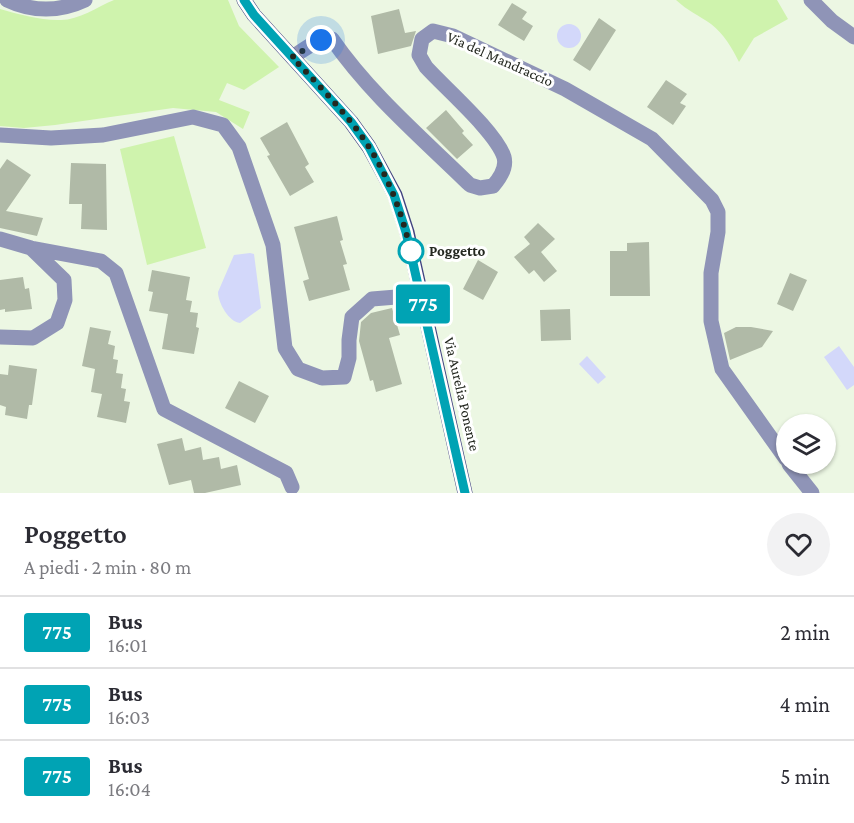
<!DOCTYPE html>
<html lang="it">
<meta charset="utf-8">
<style>
:root{--surface:#fff;--page:#f2f2f3;--text:#2b2b33;--muted:#7c7c81;--line:#e1e1e2}
body{margin:0;font-family:"Crimson Pro",serif;background:var(--page);color:var(--text);height:100vh;display:flex;flex-direction:column;font-size:22px;white-space:nowrap}
*{box-sizing:border-box;margin:0}
p{font-size:20px;color:var(--muted)}
.icon{flex:none;width:33px;height:33px;fill:none;stroke:currentColor;stroke-width:2;stroke-linecap:round;stroke-linejoin:round}
.map{position:relative;height:493px;overflow:hidden}
.details{display:flex;flex-direction:column;background:var(--surface);flex:1}
.details>*{flex:none}
.badge{padding:0 12px;border-radius:4px;font-size:21px;line-height:39px}
.fabs{position:absolute;left:776px;top:414px;display:grid;gap:12px}
.fabs a{display:grid;place-items:center;width:60px;height:60px;border-radius:50%;background:var(--surface);box-shadow:0 2px 4px #0004;font-size:30px}
.you{position:absolute;width:30px;height:30px;margin:-15px;border:4px solid #fff;border-radius:50%;background:#1a73e8;box-shadow:0 0 0 9px #1a73e833}
.map>.badge{position:absolute;translate:-50% -50%;box-shadow:0 0 0 3px #fff}
.round{display:grid;place-items:center;flex:none;width:63px;height:63px;border-radius:32px;background:var(--page)}
.head{display:flex;align-items:center;justify-content:space-between;height:102px;padding:0 24px}
h1{font-size:28px;font-weight:600;line-height:45px}
ul{padding:0;list-style:none}
li{display:flex;align-items:center;gap:18px;height:72px;padding:0 24px;border-top:2px solid var(--line)}
li div{flex:1}
li b{display:block;font-size:22px}
li em{font-style:normal}
li .badge{min-width:66px;font-weight:700;text-align:center}
.map>svg:first-child{display:block}
</style>
<div class="map">
<svg width="854" height="493" viewBox="0 0 854 493">
<rect width="100%" height="100%" fill="#ecf7e3"/>
<!-- green -->
<path fill="#cff3ad" d="M114,0H228L239,26L279,67L244,90L227,83L219,100L250,112L243,129L216,112L173,108L55,125L24,128L0,126V9C17,14 43,21 61,20C79,20 97,7 114,0Z
M676,0H777L788,19L754,38L739,62C732,48 724,34 711,24C698,15 688,11 676,0Z
M174,136L206,248L147,265L120,149Z"/>
<!-- water -->
<path fill="#d3d8fa" d="M557 36a12 12 0 1 1 24 0a12 12 0 1 1-24 0Z
M250,253L254,254L261,308L240,323C229,322 218,303 218,292L234,255Z
M839,346L854,367V385L847,390L824,357Z
M587,356L606,377L598,384L579,364Z"/>
<!-- building -->
<path fill="#b0baa7" d="M512,3L527,12L522,19L533,26L524,41L498,25Z
M399,9L405,33L416,31L411,46L378,54L371,16Z
M599,18L616,30L590,71L573,60Z
M666,80L687,94L680,103L686,106L673,125L647,107Z
M446,110L464,131L462,133L473,145L457,159L426,128Z
M287,122L309,164L305,167L314,182L290,196L267,156L270,155L260,138Z
M7,159L31,175L6,211L43,218L37,236L0,228V169Z
M71,163L106,164L107,230L81,229L82,204H69Z
M337,216L343,240L340,241L347,264L343,265L350,290L309,301L303,281L309,279L294,227Z
M538,223L555,239L541,252L557,271L544,282L534,270L529,274L514,257L530,244L524,237Z
M649,242L650,296H610V251H627V243Z
M478,260L498,272L483,300L463,289Z
M152,270L190,277L186,300L192,301L190,312L198,313L196,327L199,328L194,354L162,349L168,314L149,311L153,292L148,291Z
M790,273L807,280L793,311L777,304Z
M23,277L25,289L29,288L32,309L5,312V309L0,310V280Z
M392,308L400,335L389,338L402,384L376,392L373,380L370,381L359,341L361,322L371,313Z
M570,309L571,340L541,341L540,310Z
M90,327L111,331L108,344L115,346L113,359L118,360L116,373L123,374L121,388L126,389L124,401L130,402L126,423L97,417L102,394L91,392L95,369L82,366Z
M736,327H751L773,331L762,347L730,360L724,333Z
M9,365L37,369L32,405H29L27,419L5,415L6,407L0,405V374L8,375Z
M239,381L269,396L255,423L225,408Z
M182,438L185,451L201,447L203,460L219,457L221,469L237,465L241,485L205,493H194L191,480L169,485L157,444Z"/>
<g fill="none" stroke-linecap="round" stroke-linejoin="round">
<!-- street -->
<path stroke="#8f94b7" stroke-width="15" d="M7,0C32,12 60,12 85,0
M811,0L832,21L854,37
M292,57C303,51 319,36 332,39C370,94 422,138 470,185L480,188L493,186C500,178 507,168 504,157C496,132 445,88 426,67L419,55L422,39L433,31L453,36L565,89L652,139L712,200L718,212V232L711,273V321L722,369L786,459
M0,135L51,138L103,135L193,117L223,125L239,147L273,245L285,348L298,369L322,378L344,377L349,358V340L352,317L372,299L421,295
M0,239L31,248L101,261L116,273L164,409L286,473L292,487
M0,337L33,338L57,323L65,300L64,280L31,248
M789,464L812,493"/>
<!-- primary -->
<path stroke="#424481" stroke-width="15" d="M244,0L254,15L351,122L369,147L395,195L407,232L465,493"/>
</g>
<g fill="none" stroke-linecap="round" stroke-linejoin="round">
<defs>
<path id="line" d="M244,0L254,15L351,122L369,147L394,195L406,232L465,493"/>
</defs>
<!-- line casing -->
<use href="#line" stroke="#fff" stroke-width="14"/>
<!-- line -->
<use href="#line" stroke="#00a3b4" stroke-width="9"/>
<!-- walk -->
<path stroke="#242820" stroke-width="6" stroke-dasharray="0 10.8" d="M321,40L292,57C312,78 333,100 351,122C382,160 401,206 411,253V251"/>
</g>
<!-- markers -->
<circle fill="#fff" stroke="#00a3b4" stroke-width="3" cx="411" cy="251" r="12"/>
<g text-anchor="middle" dominant-baseline="central" stroke-width="6" stroke-linejoin="round" paint-order="stroke">
<!-- street labels -->
<g font-size="15" fill="#242820" stroke="#fff">
<text transform="translate(500 59) rotate(24)">Via del Mandraccio</text>
<text transform="translate(462 394) rotate(77)">Via Aurelia Ponente</text>
</g>
<!-- stop labels -->
<g font-size="15" font-weight="bold" fill="#242820" stroke="#fff" text-anchor="start">
<text x="429" y="251">Poggetto</text>
</g>
</g>
</svg>
<div class="fabs">
<a><svg class="icon" aria-label="layers" viewBox="0 0 24 24"><path d="M12 4l9 5-9 5-9-5zM3 14l9 5 9-5"/></svg></a>
</div>
<div class="you" style="left:321px;top:40px"></div>
<b class="badge" style="left:423px;top:304px;background:#00a3b4;color:#fff">775</b>
</div>
<section class="details">
<div class="head"><div><h1>Poggetto</h1><p>A piedi · 2 min · 80 m</p></div><a class="round"><svg class="icon" aria-label="heart" viewBox="0 0 24 24"><path d="M12 20l-8-8c-3-5 5-10 8-4 3-6 11-1 8 4z"/></svg></a></div>
<ul>
<li><span class="badge" style="background:#00a3b4;color:#fff">775</span><div><b>Bus</b><p>16:01</p></div><em>2 min</em></li>
<li><span class="badge" style="background:#00a3b4;color:#fff">775</span><div><b>Bus</b><p>16:03</p></div><em>4 min</em></li>
<li><span class="badge" style="background:#00a3b4;color:#fff">775</span><div><b>Bus</b><p>16:04</p></div><em>5 min</em></li>
</ul>
</section>
